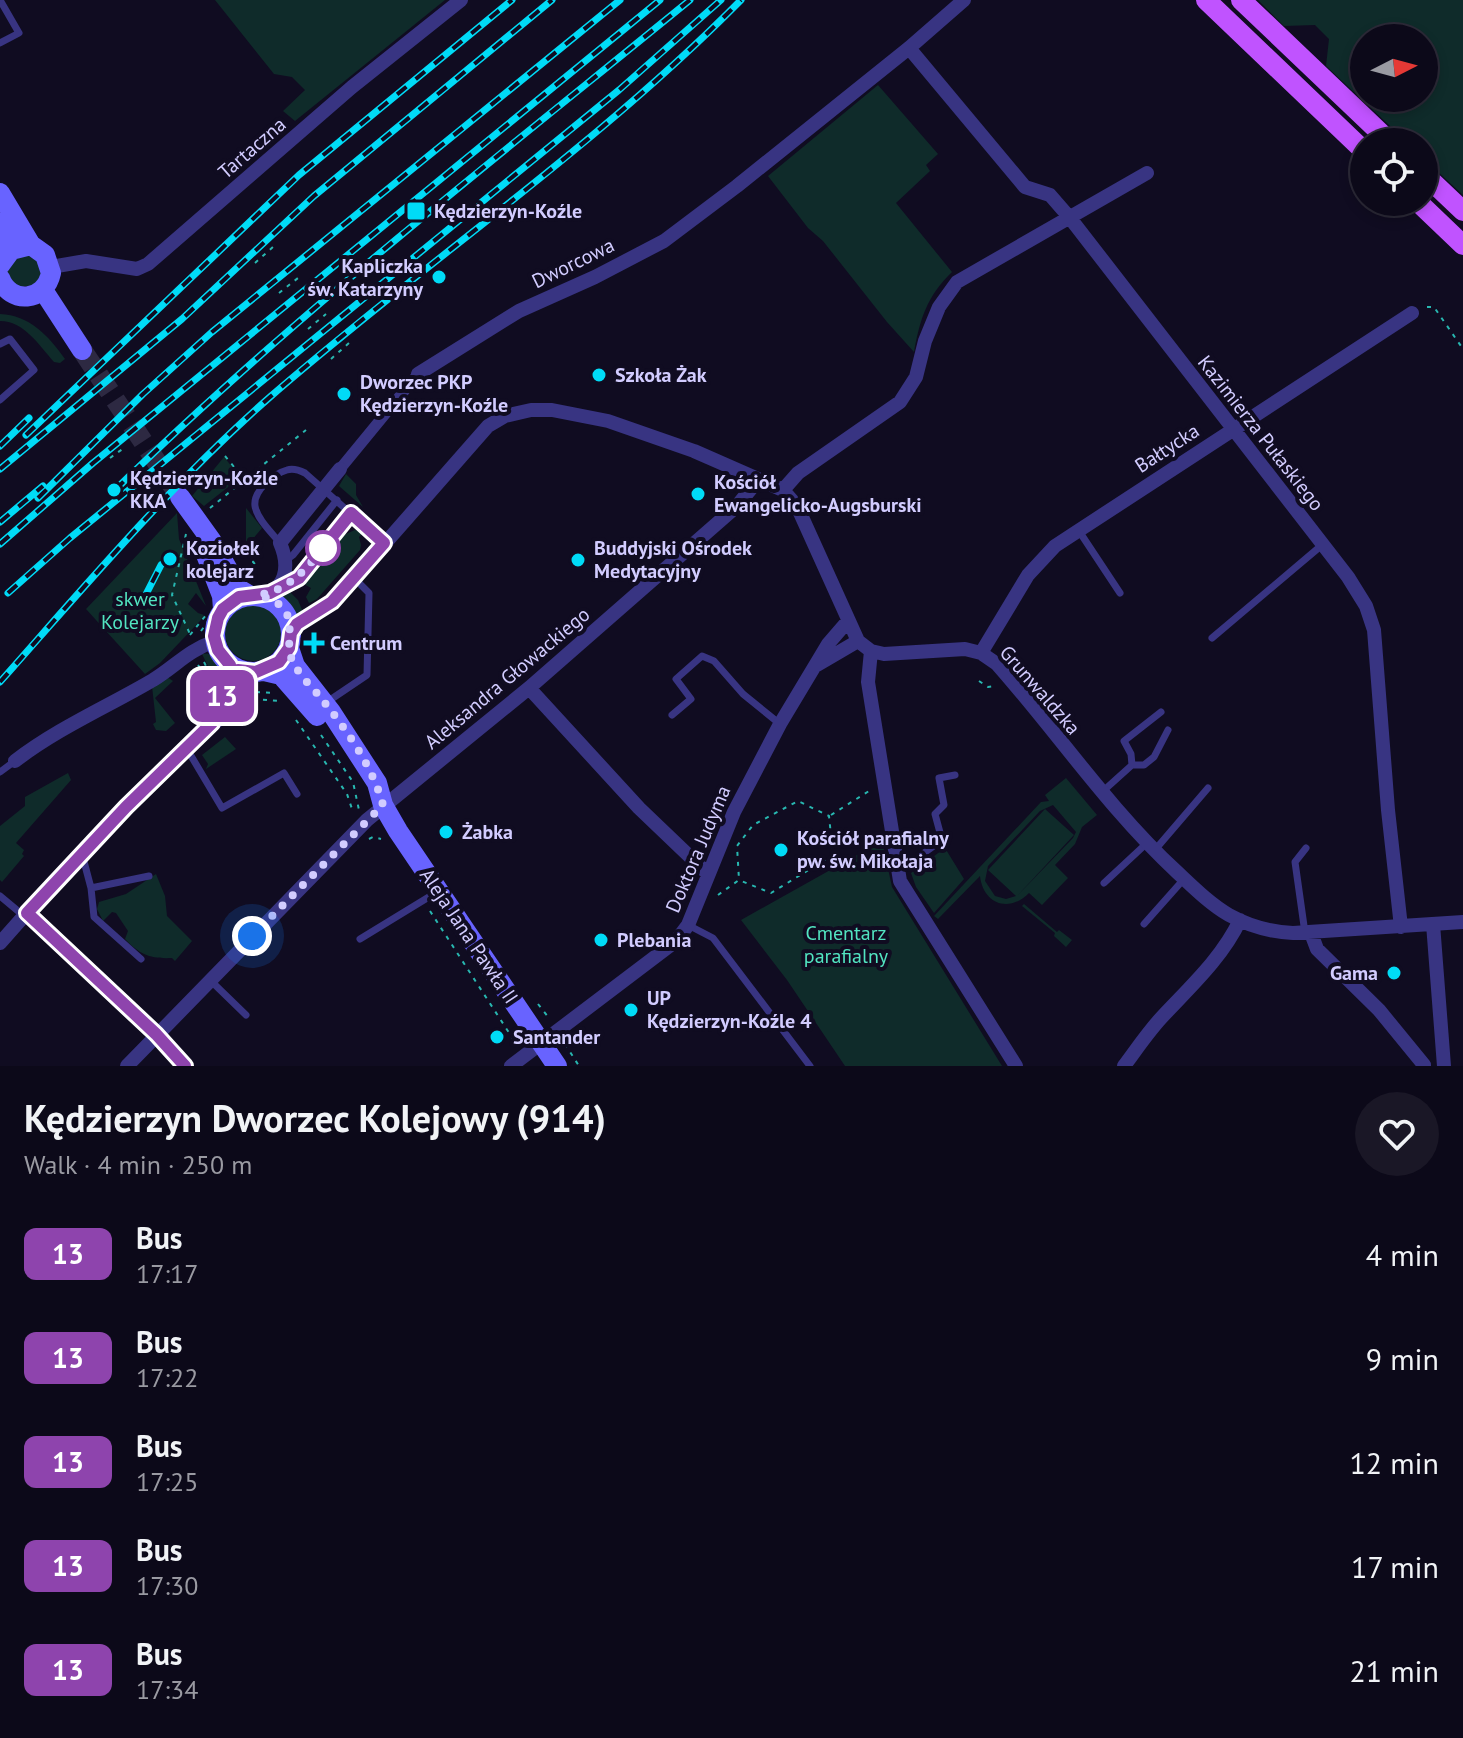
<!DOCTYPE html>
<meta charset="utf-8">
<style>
:root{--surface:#0c0919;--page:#1a1726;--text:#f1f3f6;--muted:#9a9aa2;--line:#2c2a38}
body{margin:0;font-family:"PT Sans",sans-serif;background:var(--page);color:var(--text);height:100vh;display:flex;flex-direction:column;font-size:30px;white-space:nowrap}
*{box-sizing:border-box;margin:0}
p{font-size:26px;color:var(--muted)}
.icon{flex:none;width:44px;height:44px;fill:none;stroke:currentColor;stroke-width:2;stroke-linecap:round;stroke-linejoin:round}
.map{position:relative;height:1066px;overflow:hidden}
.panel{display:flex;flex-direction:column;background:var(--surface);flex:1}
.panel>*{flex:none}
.badge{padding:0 16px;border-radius:12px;font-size:28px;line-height:52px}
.needle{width:52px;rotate:84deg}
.fabs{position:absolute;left:1350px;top:24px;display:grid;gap:16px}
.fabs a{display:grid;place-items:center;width:88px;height:88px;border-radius:50%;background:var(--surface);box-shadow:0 4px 12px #0003,0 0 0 2px var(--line);font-size:40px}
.you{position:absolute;width:40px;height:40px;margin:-20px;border:6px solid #fff;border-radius:50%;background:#1a73e8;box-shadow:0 0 0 12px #1a73e833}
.map>.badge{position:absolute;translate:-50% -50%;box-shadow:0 0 0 4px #fff}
.round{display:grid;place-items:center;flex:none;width:84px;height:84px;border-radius:42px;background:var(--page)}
.headline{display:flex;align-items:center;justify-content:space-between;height:136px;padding:0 24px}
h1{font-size:38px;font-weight:600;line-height:60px}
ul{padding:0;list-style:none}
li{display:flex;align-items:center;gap:24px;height:104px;padding:0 24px}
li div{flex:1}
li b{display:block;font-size:30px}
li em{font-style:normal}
li .badge{min-width:88px;font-weight:700;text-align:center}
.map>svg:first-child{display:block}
</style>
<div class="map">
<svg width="1463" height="1066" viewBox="0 0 1463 1066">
<rect width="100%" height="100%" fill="#100c21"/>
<!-- green -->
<path fill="#0f2b2a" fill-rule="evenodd" d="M215,0H445L295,121L283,111L305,90L292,77L274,74Z
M1258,0H1463V195L1424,159V142H1407L1326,66L1329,39L1315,25L1284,26ZM1364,38H1424V98H1364Z
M878,85L938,154L926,165L930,171L896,203L952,272C927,296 920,319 914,352L887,322L823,241L808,228L768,176Z
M32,255L43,268L38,285L15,287L7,272L15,257Z
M0,314C29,315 49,336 65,359L60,363L54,362C39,345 24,321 0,321Z
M224,457L237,473L229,480L232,484L204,506L192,496Z
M346,474L356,484V495L363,507L339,486Z
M246,508L262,528L246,547Z
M177,513L179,539L206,606L196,593L188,604L198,613L204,615L200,621L160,663L145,674L86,609Z
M355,530L363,533L359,537L361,545L360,550L317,599L309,603L306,597L311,588L302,583L341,536Z
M288,590L298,600L303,612L294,617L286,604L275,596Z
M225 633a28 28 0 1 1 56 0a28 28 0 1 1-56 0Z
M202,654C218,652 223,665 222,679L209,668Z
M167,677L173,681L155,698L175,723L166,731L156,730L153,724L156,722L152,686Z
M225,737L236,749L206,769L208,764L202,755Z
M68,773L71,780L16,843L24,850L22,854L24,856L2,882L0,880V826L25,806V797Z
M1066,778L1097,815L1082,827L1075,844L1055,865L1068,878L1042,905L1029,893C1008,914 983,903 980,876L938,919L934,916L1041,802L1049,801L1045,795ZM1053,805L1076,832L1073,838L1017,896L1074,835L1045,809L988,870L1016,896L1006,899L995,896L985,881L988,866L1040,811Z
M882,841L892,887L1002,1066H845L787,980L741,920Z
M945,848L964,879L934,913L916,887L911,873Z
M156,874L165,896L167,916L192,941L175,961L172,958C151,959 140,955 125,939L128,931L116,913L112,912L103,921L97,909L99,902L126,894Z
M1024,904L1057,932L1059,930L1072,940L1066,947L1054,936L1055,933L1022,906Z"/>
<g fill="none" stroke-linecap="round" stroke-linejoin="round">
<!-- secondary-tunnel -->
<path stroke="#2d2942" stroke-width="20" stroke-dasharray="20 10" stroke-linecap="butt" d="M82,350L180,497"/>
<!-- path -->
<path stroke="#28b7b0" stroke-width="2" stroke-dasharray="4 6" stroke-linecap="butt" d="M255,263L274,246
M279,293L298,278
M1427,307H1434L1463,349
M308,329L326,314
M331,359L349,343
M225,456L244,479
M110,458L124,448
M210,508L306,430
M186,534L172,595L190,634
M250,571L256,565L253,562L262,551
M201,631L209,620
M190,635L206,615
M204,662L210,674
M198,665L211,683
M979,681L988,687L996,686
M256,692L274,693
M253,699L279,701
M296,720L347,794L353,812
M321,735L353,782L359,810
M831,815L869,791
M369,839L373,837L381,839
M718,895L739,880L737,846L753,825L798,801L829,816L833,855L771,893L739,880
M430,911L515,1042
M538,1004L549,1018
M565,1044L579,1066"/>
<!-- service -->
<path stroke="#383482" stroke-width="7" d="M0,43L19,33L0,0
M0,344L10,339L34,370L0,400
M1079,531L1120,593
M280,543C272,533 257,519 255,506C253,491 273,474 287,470C293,468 299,470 305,473L384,543
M285,561L293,555L337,500
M282,585L305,572L351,513
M1212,638L1322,545
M327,702L367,675L369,593L354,578
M672,715L691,699L676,679L702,656L714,661L743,694L780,724
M187,749L222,808L284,773L297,794
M1132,765H1144L1154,757L1168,730
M0,772L15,761
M1102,792L1132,765L1131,754L1124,741L1161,712
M1154,851L1208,788
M82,854L91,888L94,917L141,959
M899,867L913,861L942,840L935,814L944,805L939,778L955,775
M1104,883L1147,843
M91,888L149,876
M0,896L24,916
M1144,924L1184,879
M688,925L713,938L810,1066
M1305,933L1295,862L1306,848
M360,939L437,892
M211,981L246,1015"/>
<!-- pedestrian -->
<path stroke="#383482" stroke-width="11" d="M340,469L418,374"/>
<!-- minor -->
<path stroke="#383482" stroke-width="14" d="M909,48L1025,187L1050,195L1070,218L1348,577L1366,606L1374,630L1388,810L1401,927
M51,267L86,261L137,269L148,264L352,87L461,0
M418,374L519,311L595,277L664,241L737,186L909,48L964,0
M783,490L798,473L900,402L916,377L925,341L939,307L957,282L1147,173
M258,595C287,592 290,566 280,543L340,469
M291,633C300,614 324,611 338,597L488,426L505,416L531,410H552L608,421L694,451L783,490L797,506L858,641L871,651L884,654L965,649L981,653L997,664C1058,733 1109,809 1177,872C1193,887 1210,904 1229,915C1249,926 1271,932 1293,933L1463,922
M871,651L868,682L900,881L1016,1066
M981,653L1028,575L1055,546L1412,313
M817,665L858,641
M529,688L639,808L708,874
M212,722L230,665
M15,761C58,728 107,707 153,680C177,665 187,651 215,641
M1433,924L1444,1066
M1311,933L1317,949L1379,1010L1424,1065
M0,943C70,864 143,783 224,715C239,703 238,679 256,672
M156,1034L185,1066
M127,1066L367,820L529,688L737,506L758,480
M511,1066L676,941L688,925L734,812L780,724L828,644L847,622
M1124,1066C1136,1050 1148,1032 1162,1017C1190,987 1222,958 1240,920"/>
<!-- secondary -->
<path stroke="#6863ff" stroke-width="20" d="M0,193L31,245
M0,223L11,250
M0,265L11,250L31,245L45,255L51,273C45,302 10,305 0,278
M43,290L82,350
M180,497L211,540L239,589L249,595
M203,547L222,596L223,609
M215 634a38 38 0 1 1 76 0a38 38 0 1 1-76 0Z
M289,648L295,666L331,712L377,783L383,805L398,831L557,1066
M264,671L281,675L317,716"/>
<!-- primary -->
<path stroke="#c053ff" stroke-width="20" d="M1206,0L1364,151
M1241,0L1390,142
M1424,174L1463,211
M1418,202L1463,245"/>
<defs>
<path id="rail" d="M26,435L299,175L512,0
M0,446L29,418
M0,469L182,319L314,196L552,0
M115,490C295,314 495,159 690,0
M38,498L143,394L212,332L620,0
M0,522L43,486
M0,544L93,463L660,0
M8,593L70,538L619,90L721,0
M141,604L161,565
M0,682C86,585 172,483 270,397C425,262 597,146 741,0"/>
</defs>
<!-- rail casing -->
<use href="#rail" stroke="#00dbf7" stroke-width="7"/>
<!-- rail -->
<use href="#rail" stroke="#100c21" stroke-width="4" stroke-dasharray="12" stroke-linecap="butt"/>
</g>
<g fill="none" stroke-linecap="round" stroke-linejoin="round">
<defs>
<path id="line" d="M185,1066L156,1034L27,913L126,807L212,723L230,665L218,650L214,636L218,618L223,609L239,597L270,593L299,578L351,513L384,543L332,602L297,624L291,633L289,648L279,662L256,672L238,670"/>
</defs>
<!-- line casing -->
<use href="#line" stroke="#fff" stroke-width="18"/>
<!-- line -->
<use href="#line" stroke="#8e44ad" stroke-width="12"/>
<!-- walk -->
<path stroke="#d2ccff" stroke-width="8" stroke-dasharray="0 14.4" d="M252,936L383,805C373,767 346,729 321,698C312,687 301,677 294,664C279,639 309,609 258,595C287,591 306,570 323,548"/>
</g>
<!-- markers -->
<g fill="#00dbf7" stroke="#100c21" stroke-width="3">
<rect x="406" y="201" width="20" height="20" rx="4"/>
<circle cx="439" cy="277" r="8"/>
<circle cx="599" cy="375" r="8"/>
<circle cx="344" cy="394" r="8"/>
<circle cx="114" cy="490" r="8"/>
<circle cx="698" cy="494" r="8"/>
<circle cx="170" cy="559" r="8"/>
<circle cx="578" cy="560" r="8"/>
<path d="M310 631h8v8h8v8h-8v8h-8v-8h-8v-8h8z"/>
<circle cx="446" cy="832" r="8"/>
<circle cx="781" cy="850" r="8"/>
<circle cx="601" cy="940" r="8"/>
<circle cx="1394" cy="973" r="8"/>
<circle cx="631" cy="1010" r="8"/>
<circle cx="497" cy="1037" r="8"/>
</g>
<circle fill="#fff" stroke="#8e44ad" stroke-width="4" cx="323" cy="548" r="16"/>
<g text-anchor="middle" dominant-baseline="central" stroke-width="8" stroke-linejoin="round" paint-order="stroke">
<!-- street labels -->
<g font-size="20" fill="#d2ccff" stroke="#100c21">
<text transform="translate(252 148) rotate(-41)">Tartaczna</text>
<text transform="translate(573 263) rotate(-26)">Dworcowa</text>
<text transform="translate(1261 433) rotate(52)">Kazimierza Pułaskiego</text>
<text transform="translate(1167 448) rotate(-33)">Bałtycka</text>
<text transform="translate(507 678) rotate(-40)">Aleksandra Głowackiego</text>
<text transform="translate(1040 690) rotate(49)">Grunwaldzka</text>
<text transform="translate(698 849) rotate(-67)">Doktora Judyma</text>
<text transform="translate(469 936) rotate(56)">Aleja Jana Pawła II</text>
</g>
<!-- poi labels -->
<g font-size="20" font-weight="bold" fill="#d2ccff" stroke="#100c21" text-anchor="start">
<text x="434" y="211">Kędzierzyn-Koźle</text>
<text x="423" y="266" text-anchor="end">Kapliczka<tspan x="423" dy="23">św. Katarzyny</tspan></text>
<text x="615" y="375">Szkoła Żak</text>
<text x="360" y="382">Dworzec PKP<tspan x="360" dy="23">Kędzierzyn-Koźle</tspan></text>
<text x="130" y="478">Kędzierzyn-Koźle<tspan x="130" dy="23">KKA</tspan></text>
<text x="714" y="482">Kościół<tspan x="714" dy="23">Ewangelicko-Augsburski</tspan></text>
<text x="186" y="548">Koziołek<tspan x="186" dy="23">kolejarz</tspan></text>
<text x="594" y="548">Buddyjski Ośrodek<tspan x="594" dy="23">Medytacyjny</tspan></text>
<text x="330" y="643">Centrum</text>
<text x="462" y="832">Żabka</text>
<text x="797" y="838">Kościół parafialny<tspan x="797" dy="23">pw. św. Mikołaja</tspan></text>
<text x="617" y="940">Plebania</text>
<text x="1378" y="973" text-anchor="end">Gama</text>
<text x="647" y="998">UP<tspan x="647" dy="23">Kędzierzyn-Koźle 4</tspan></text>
<text x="513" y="1037">Santander</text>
</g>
<!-- park labels -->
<g font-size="20" fill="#52e4c1" stroke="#100c21">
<text x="140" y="599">skwer<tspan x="140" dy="23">Kolejarzy</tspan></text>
<text x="846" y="933">Cmentarz<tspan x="846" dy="23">parafialny</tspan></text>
</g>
</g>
</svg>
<div class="fabs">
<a><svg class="needle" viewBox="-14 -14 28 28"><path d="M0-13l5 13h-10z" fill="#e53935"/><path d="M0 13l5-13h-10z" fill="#9a9aa2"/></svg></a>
<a><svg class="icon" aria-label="locate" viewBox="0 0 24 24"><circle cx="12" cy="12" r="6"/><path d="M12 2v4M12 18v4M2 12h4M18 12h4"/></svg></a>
</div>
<div class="you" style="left:252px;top:936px"></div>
<b class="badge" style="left:222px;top:696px;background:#8e44ad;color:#fff">13</b>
</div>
<section class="panel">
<div class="headline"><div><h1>Kędzierzyn Dworzec Kolejowy (914)</h1><p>Walk · 4 min · 250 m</p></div><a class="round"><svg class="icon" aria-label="heart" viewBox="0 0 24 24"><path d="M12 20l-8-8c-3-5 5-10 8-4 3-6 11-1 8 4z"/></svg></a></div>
<ul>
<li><span class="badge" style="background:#8e44ad;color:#fff">13</span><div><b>Bus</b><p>17:17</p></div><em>4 min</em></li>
<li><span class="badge" style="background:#8e44ad;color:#fff">13</span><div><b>Bus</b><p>17:22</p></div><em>9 min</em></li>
<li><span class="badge" style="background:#8e44ad;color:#fff">13</span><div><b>Bus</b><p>17:25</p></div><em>12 min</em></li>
<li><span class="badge" style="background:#8e44ad;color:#fff">13</span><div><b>Bus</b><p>17:30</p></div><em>17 min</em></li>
<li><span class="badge" style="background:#8e44ad;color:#fff">13</span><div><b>Bus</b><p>17:34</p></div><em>21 min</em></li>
</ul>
</section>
